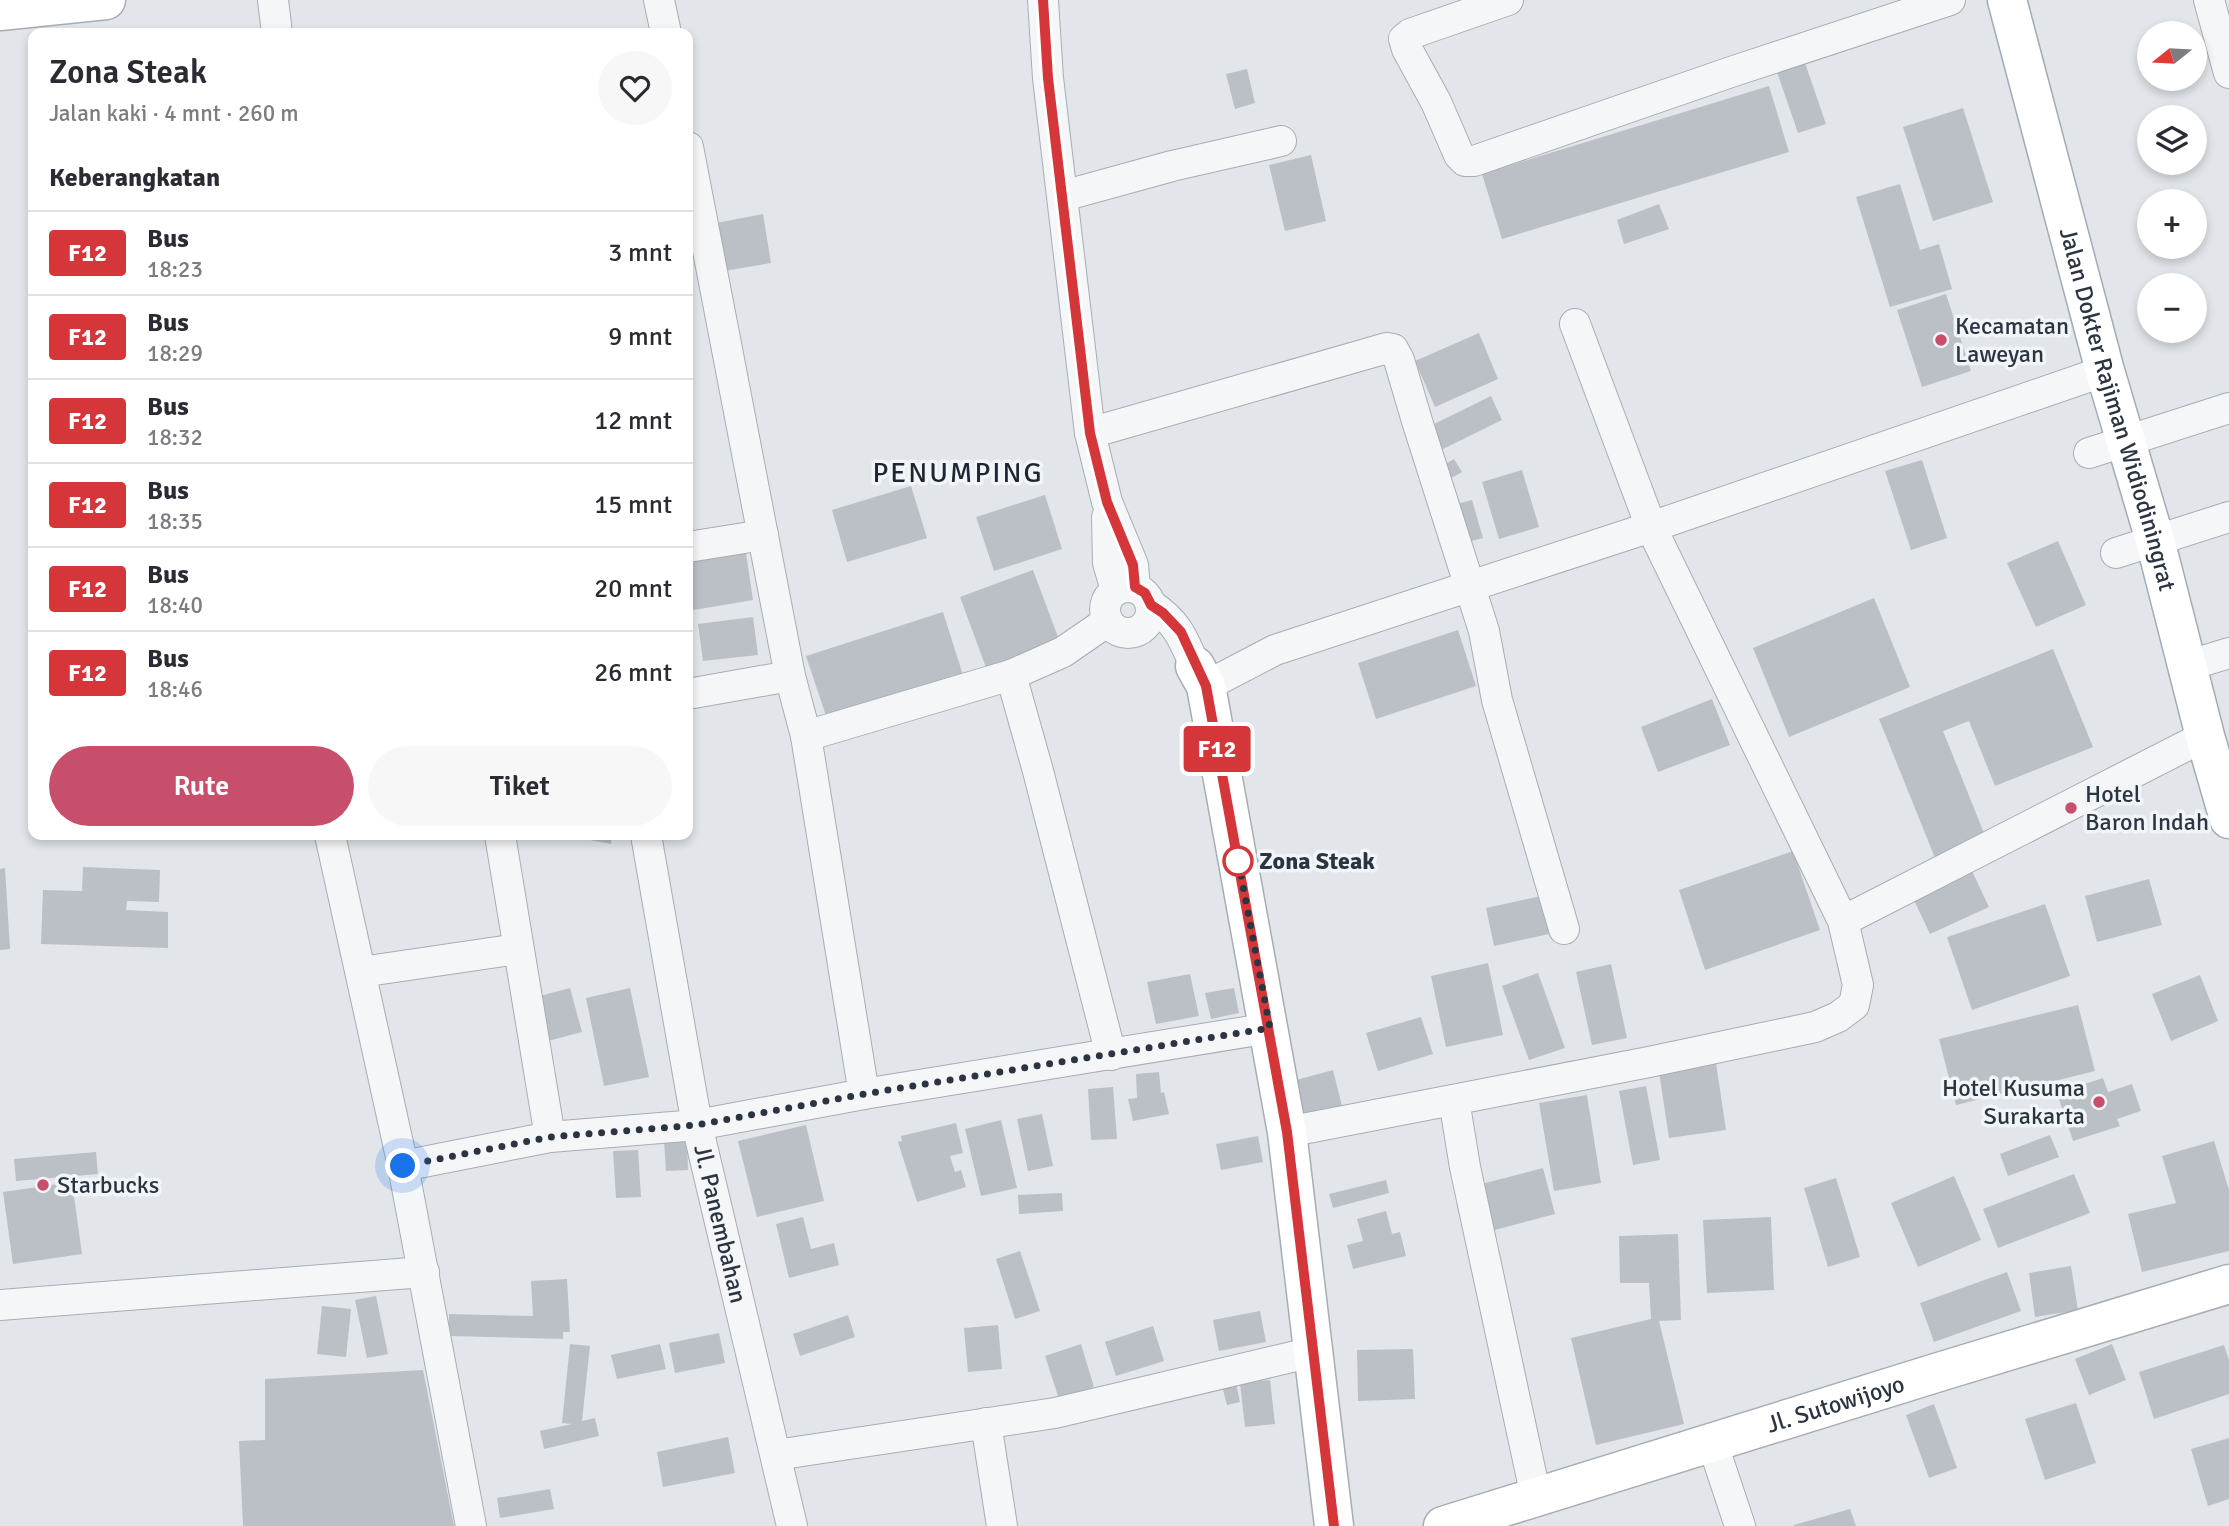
<!DOCTYPE html>
<html lang="id">
<meta charset="utf-8">
<style>
:root{--surface:#fff;--page:#f7f7f7;--text:#2b2b33;--muted:#7c7c81;--line:#e1e1e2;--accent:#c84f6b}
body{margin:0;font-family:Signika,sans-serif;background:var(--page);color:var(--text);height:100vh;display:flex;flex-direction:column;font-size:26px;white-space:nowrap}
*{box-sizing:border-box;margin:0}
p{font-size:23px;color:var(--muted)}
.icon{flex:none;width:38px;height:38px;fill:none;stroke:currentColor;stroke-width:2;stroke-linecap:round;stroke-linejoin:round}
.map{position:relative;flex:1;overflow:hidden}
.side{position:absolute;left:28px;top:28px;width:665px;height:812px;display:flex;flex-direction:column;background:var(--surface);border-radius:14px;box-shadow:0 4px 10px #0003}
.side>*{flex:none}
.badge{padding:0 14px;border-radius:5px;font-size:24px;line-height:46px}
.needle{width:46px;rotate:252deg}
.buttons{position:absolute;left:2137px;top:21px;display:grid;gap:14px}
.buttons a{display:grid;place-items:center;width:70px;height:70px;border-radius:50%;background:var(--surface);box-shadow:0 4px 10px #0003;font-size:35px}
.you{position:absolute;width:35px;height:35px;margin:-18px;border:5px solid #fff;border-radius:50%;background:#1a73e8;box-shadow:0 0 0 10px #1a73e833}
.map>.badge{position:absolute;translate:-50% -50%;box-shadow:0 0 0 4px #fff}
h2{padding:0 21px;font-size:26px;line-height:63px}
.round{display:grid;place-items:center;flex:none;width:74px;height:74px;border-radius:37px;background:var(--page)}
.summary{display:flex;align-items:center;justify-content:space-between;height:119px;padding:0 21px}
h1{font-size:33px;font-weight:600;line-height:52px}
.button{display:flex;gap:14px;margin-top:auto;padding:14px 21px}
.button a{flex:1;height:80px;border-radius:42px;background:var(--accent);color:#fff;font-size:28px;font-weight:600;line-height:80px;text-align:center}
.button a+a{background:var(--page);color:var(--text)}
ul{padding:0;list-style:none}
li{display:flex;align-items:center;gap:21px;height:84px;padding:0 21px;border-top:2px solid var(--line)}
li div{flex:1}
li b{display:block;font-size:26px}
li em{font-style:normal}
li .badge{min-width:77px;font-weight:700;text-align:center}
.map>svg:first-child{display:block}
</style>
<div class="map">
<svg width="2229" height="1526" viewBox="0 0 2229 1526">
<rect width="100%" height="100%" fill="#e2e6ea"/>
<!-- building -->
<path fill="#bac0c6" d="M1805,63L1826,124L1798,133L1777,72Z
M1247,69L1255,103L1235,109L1226,74Z
M1769,86L1789,152L1502,239L1482,174Z
M1963,108L1993,202L1933,221L1903,127Z
M1311,155L1326,221L1285,231L1269,165Z
M1900,184L1920,250L1939,244L1952,289L1890,307L1856,197Z
M1659,204L1669,229L1624,244L1617,220Z
M763,214L771,263L724,271L716,223Z
M1946,294L1971,371L1922,387L1897,310Z
M1479,333L1498,379L1435,407L1415,361Z
M1491,396L1502,420L1439,451L1428,427Z
M1454,459L1462,472L1442,483L1435,470Z
M1922,460L1947,538L1911,550L1885,471Z
M1522,470L1539,527L1499,539L1482,482Z
M911,486L927,538L847,562L832,510Z
M1045,495L1062,549L994,571L976,517Z
M1472,500L1483,538L1460,544L1449,506Z
M2058,541L2086,605L2036,627L2007,563Z
M746,553L753,600L688,611V562Z
M1033,570L1061,645L988,673L960,597Z
M1874,598L1910,687L1789,737L1753,648Z
M943,612L963,675L827,719L806,656Z
M753,617L758,655L703,661L698,624Z
M1458,630L1476,686L1376,719L1358,663Z
M2053,649L2093,747L1995,786L1969,721L1943,731L1986,838L1935,858L1879,719Z
M1712,699L1730,745L1658,772L1641,727Z
M564,835H612L611,844Z
M1793,851L1820,930L1705,970L1679,890Z
M83,867L160,870L159,902L127,901L126,910L168,912V948L41,944L43,890L82,891Z
M5,868L10,949L0,950V869Z
M1971,869L1989,907L1930,934L1912,896Z
M2149,879L2162,925L2097,942L2085,896Z
M1541,896L1549,934L1494,946L1486,908Z
M2045,904L2070,976L1972,1010L1947,937Z
M1488,963L1503,1035L1446,1047L1431,976Z
M1611,964L1627,1038L1592,1045L1576,972Z
M1538,973L1565,1048L1529,1060L1502,986Z
M1190,974L1199,1016L1156,1024L1147,982Z
M2200,975L2218,1021L2171,1041L2152,994Z
M570,988L582,1032L544,1042L532,998Z
M630,988L649,1077L604,1086L586,998Z
M1234,988L1239,1013L1211,1019L1205,993Z
M2078,1005L2095,1071L1956,1105L1939,1039Z
M1421,1017L1433,1054L1378,1071L1366,1033Z
M1716,1063L1726,1130L1669,1138L1659,1072Z
M1333,1070L1343,1110L1306,1119L1296,1080Z
M1159,1072L1161,1093L1164,1092L1169,1114L1133,1121L1128,1099L1137,1098L1136,1074Z
M2103,1078L2108,1092L2132,1084L2141,1111L2117,1119L2120,1126L2073,1141L2057,1093Z
M1646,1086L1660,1160L1633,1165L1619,1091Z
M1113,1087L1117,1139L1091,1140L1088,1089Z
M1587,1095L1601,1183L1554,1191L1539,1103Z
M1042,1114L1053,1166L1028,1171L1017,1119Z
M1001,1120L1017,1188L981,1196L965,1129Z
M956,1123L963,1153L950,1156L955,1172L961,1170L966,1187L917,1202L898,1142L902,1141L901,1136Z
M806,1125L824,1201L757,1217L738,1141Z
M2050,1135L2059,1157L2008,1176L2000,1154Z
M1258,1136L1263,1162L1221,1170L1216,1144Z
M687,1139L688,1170L666,1171L664,1140Z
M2214,1141L2229,1190V1251L2142,1272L2128,1214L2176,1203L2162,1156Z
M638,1150L641,1197L616,1198L613,1151Z
M96,1152L98,1174L16,1181L14,1159Z
M1543,1168L1555,1214L1487,1232L1474,1186Z
M2074,1174L2090,1213L1998,1248L1983,1209Z
M1954,1176L1981,1240L1918,1267L1891,1203Z
M1836,1178L1860,1257L1828,1267L1804,1188Z
M1386,1180L1389,1193L1333,1208L1329,1194Z
M72,1182L82,1254L13,1264L3,1192Z
M1062,1193L1063,1211L1019,1214L1018,1195Z
M1386,1211L1392,1234L1400,1232L1406,1256L1353,1269L1347,1245L1363,1241L1357,1219Z
M803,1217L811,1249L834,1243L839,1265L789,1278L776,1224Z
M1771,1217L1774,1290L1707,1293L1703,1220Z
M1678,1234L1681,1320L1659,1321L1684,1424L1596,1445L1571,1338L1651,1319L1649,1283H1620L1619,1236Z
M1020,1251L1040,1311L1015,1319L996,1259Z
M2071,1266L2078,1310L2035,1317L2029,1273Z
M2007,1272L2021,1311L1934,1342L1920,1303Z
M567,1279L570,1332H563V1339L449,1336V1314L533,1316L531,1281Z
M376,1296L388,1354L367,1358L355,1300Z
M322,1306L351,1309L346,1357L317,1354Z
M1260,1311L1266,1342L1219,1351L1213,1320Z
M848,1315L855,1337L800,1356L793,1334Z
M998,1325L1002,1369L968,1372L964,1328Z
M1153,1326L1164,1361L1116,1376L1105,1342Z
M719,1333L725,1363L675,1373L669,1343Z
M570,1344L590,1346L582,1421L595,1418L599,1436L544,1449L540,1431L572,1424L562,1423Z
M660,1344L666,1369L617,1379L611,1355Z
M1081,1344L1094,1387L1059,1399L1045,1356Z
M2112,1344L2126,1380L2089,1395L2075,1359Z
M2224,1345L2229,1360V1394L2154,1419L2139,1372Z
M1413,1349L1415,1399L1358,1401L1357,1350Z
M423,1370L454,1526H243L239,1441L265,1440V1379Z
M1235,1379L1240,1402L1227,1405L1221,1382Z
M1270,1380L1275,1424L1245,1427L1240,1383Z
M2076,1403L2096,1463L2045,1480L2025,1419Z
M1934,1404L1957,1468L1929,1478L1906,1415Z
M728,1437L735,1473L663,1487L657,1452Z
M2229,1438V1499L2208,1506L2191,1449Z
M550,1489L554,1509L500,1518L497,1498Z
M1850,1509L1856,1526H1794V1525Z"/>
<g fill="none" stroke-linecap="round" stroke-linejoin="round">
<defs>
<g id="street">
<path d="M273,0L277,33"/>
<path d="M659,0L666,33"/>
<path d="M1043,0L1048,78L1090,433L1107,502L1133,565L1135,587"/>
<path d="M1508,0L1410,34L1404,39L1407,49L1436,102L1459,155L1465,161H1474L1731,72L1950,0"/>
<path d="M2209,0L2229,73"/>
<path d="M688,147L790,676L806,736L864,1094"/>
<path d="M1063,196L1172,166L1281,141"/>
<path d="M1090,433L1387,348L1393,349L1399,360L1417,421L1484,631L1497,700L1564,929"/>
<path d="M2089,453L2229,408"/>
<path d="M1107,517L1108,563L1116,590"/>
<path d="M688,547L763,535"/>
<path d="M2116,553L2229,517"/>
<circle cx="1128" cy="610" r="23"/>
<path d="M1151,605C1177,622 1183,638 1195,666"/>
<path d="M2187,666L2229,653"/>
<path d="M1011,675L1038,771L1111,1055"/>
<path d="M1206,686L1275,650L1651,527L2105,371"/>
<path d="M688,694L790,676"/>
<path d="M806,736L1011,675L1063,652L1108,621"/>
<path d="M330,835L403,1166L471,1526"/>
<path d="M500,835L550,1137"/>
<path id="s1" d="M646,835L697,1125L792,1526"/>
<path d="M1843,921L2205,736"/>
<path d="M361,972L518,949"/>
<path d="M1454,1100L1465,1167L1536,1497"/>
<path d="M1287,1132L1649,1062L1815,1027L1838,1017L1854,1005L1858,985L1843,921L1651,527L1575,324"/>
<path d="M403,1166L550,1137L697,1125L864,1094L1270,1028"/>
<path d="M0,1305L424,1272"/>
<path d="M986,1423L1002,1526"/>
<path d="M1712,1442L1740,1526"/>
<path d="M776,1455L1055,1413L1313,1352"/>
</g>
<g id="secondary">
<path d="M0,11L106,0"/>
<path d="M1195,666L1206,686L1287,1132L1334,1526"/>
<path id="s2" d="M1443,1526L1939,1372L2229,1284"/>
</g>
<g id="primary">
<path id="s3" d="M2007,0L2105,371L2155,540L2205,736L2229,819"/>
</g>
</defs>
<!-- street casing -->
<use href="#street" stroke="#a7adb4" stroke-width="32"/>
<!-- secondary casing -->
<use href="#secondary" stroke="#a7adb4" stroke-width="41"/>
<!-- primary casing -->
<use href="#primary" stroke="#a2abb5" stroke-width="41"/>
<!-- street -->
<use href="#street" stroke="#f5f6f8" stroke-width="30"/>
<!-- secondary -->
<use href="#secondary" stroke="#fff" stroke-width="38"/>
<!-- primary -->
<use href="#primary" stroke="#fff" stroke-width="38"/>
</g>
<g fill="none" stroke-linecap="round" stroke-linejoin="round">
<defs>
<path id="line" d="M1043,0L1048,78L1090,433L1107,502L1133,565L1135,587L1145,593L1151,605L1163,613L1181,632L1206,686L1287,1132L1334,1526"/>
</defs>
<!-- line casing -->
<use href="#line" stroke="#fff" stroke-width="16"/>
<!-- line -->
<use href="#line" stroke="#d5363a" stroke-width="10"/>
<!-- walk -->
<path stroke="#2b3541" stroke-width="7" stroke-dasharray="0 12.6" d="M403,1166L550,1137L697,1125L864,1094L1270,1028L1237,854L1238,861"/>
</g>
<!-- markers -->
<g fill="#c84f6b" stroke="#f2f5f7" stroke-width="2.5">
<circle cx="1941" cy="340" r="7"/>
<circle cx="2071" cy="808" r="7"/>
<circle cx="2099" cy="1102" r="7"/>
<circle cx="43" cy="1185" r="7"/>
</g>
<circle fill="#fff" stroke="#d5363a" stroke-width="3.5" cx="1238" cy="861" r="14"/>
<g text-anchor="middle" dominant-baseline="central" stroke-width="7" stroke-linejoin="round" paint-order="stroke">
<!-- poi labels -->
<g font-size="24" fill="#2b3541" stroke="#f2f5f7" text-anchor="start">
<text x="1955" y="326">Kecamatan<tspan x="1955" dy="28">Laweyan</tspan></text>
<text x="2085" y="794">Hotel<tspan x="2085" dy="28">Baron Indah</tspan></text>
<text x="2085" y="1088" text-anchor="end">Hotel Kusuma<tspan x="2085" dy="28">Surakarta</tspan></text>
<text x="57" y="1185">Starbucks</text>
</g>
<!-- street labels -->
<g font-size="24" fill="#2b3541" stroke="#f2f5f7">
<text stroke="none"><textPath href="#s3" startOffset="424">Jalan Dokter Rajiman Widiodiningrat</textPath></text>
<text stroke="none"><textPath href="#s1" startOffset="396">Jl. Panembahan</textPath></text>
<text stroke="none"><textPath href="#s2" startOffset="411">Jl. Sutowijoyo</textPath></text>
</g>
<!-- stop labels -->
<g font-size="24" font-weight="bold" fill="#2b3541" stroke="#f2f5f7" text-anchor="start">
<text x="1259" y="861">Zona Steak</text>
</g>
<!-- quarter labels -->
<g font-size="28" letter-spacing="2" fill="#1d2632" stroke="#f2f5f7">
<text x="958" y="473">PENUMPING</text>
</g>
</g>
</svg>
<div class="buttons">
<a><svg class="needle" viewBox="-14 -14 28 28"><path d="M0-13l5 13h-10z" fill="#e53935"/><path d="M0 13l5-13h-10z" fill="#7c7c81"/></svg></a>
<a><svg class="icon" aria-label="layers" viewBox="0 0 24 24"><path d="M12 4l9 5-9 5-9-5zM3 14l9 5 9-5"/></svg></a>
<a>+</a>
<a>−</a>
</div>
<div class="you" style="left:403px;top:1166px"></div>
<b class="badge" style="left:1217px;top:749px;background:#d5363a;color:#fff">F12</b>
<section class="side">
<div class="summary"><div><h1>Zona Steak</h1><p>Jalan kaki · 4 mnt · 260 m</p></div><a class="round"><svg class="icon" aria-label="heart" viewBox="0 0 24 24"><path d="M12 20l-8-8c-3-5 5-10 8-4 3-6 11-1 8 4z"/></svg></a></div>
<h2>Keberangkatan</h2>
<ul>
<li><span class="badge" style="background:#d5363a;color:#fff">F12</span><div><b>Bus</b><p>18:23</p></div><em>3 mnt</em></li>
<li><span class="badge" style="background:#d5363a;color:#fff">F12</span><div><b>Bus</b><p>18:29</p></div><em>9 mnt</em></li>
<li><span class="badge" style="background:#d5363a;color:#fff">F12</span><div><b>Bus</b><p>18:32</p></div><em>12 mnt</em></li>
<li><span class="badge" style="background:#d5363a;color:#fff">F12</span><div><b>Bus</b><p>18:35</p></div><em>15 mnt</em></li>
<li><span class="badge" style="background:#d5363a;color:#fff">F12</span><div><b>Bus</b><p>18:40</p></div><em>20 mnt</em></li>
<li><span class="badge" style="background:#d5363a;color:#fff">F12</span><div><b>Bus</b><p>18:46</p></div><em>26 mnt</em></li>
</ul>
<div class="button"><a>Rute</a><a>Tiket</a></div>
</section>
</div>
